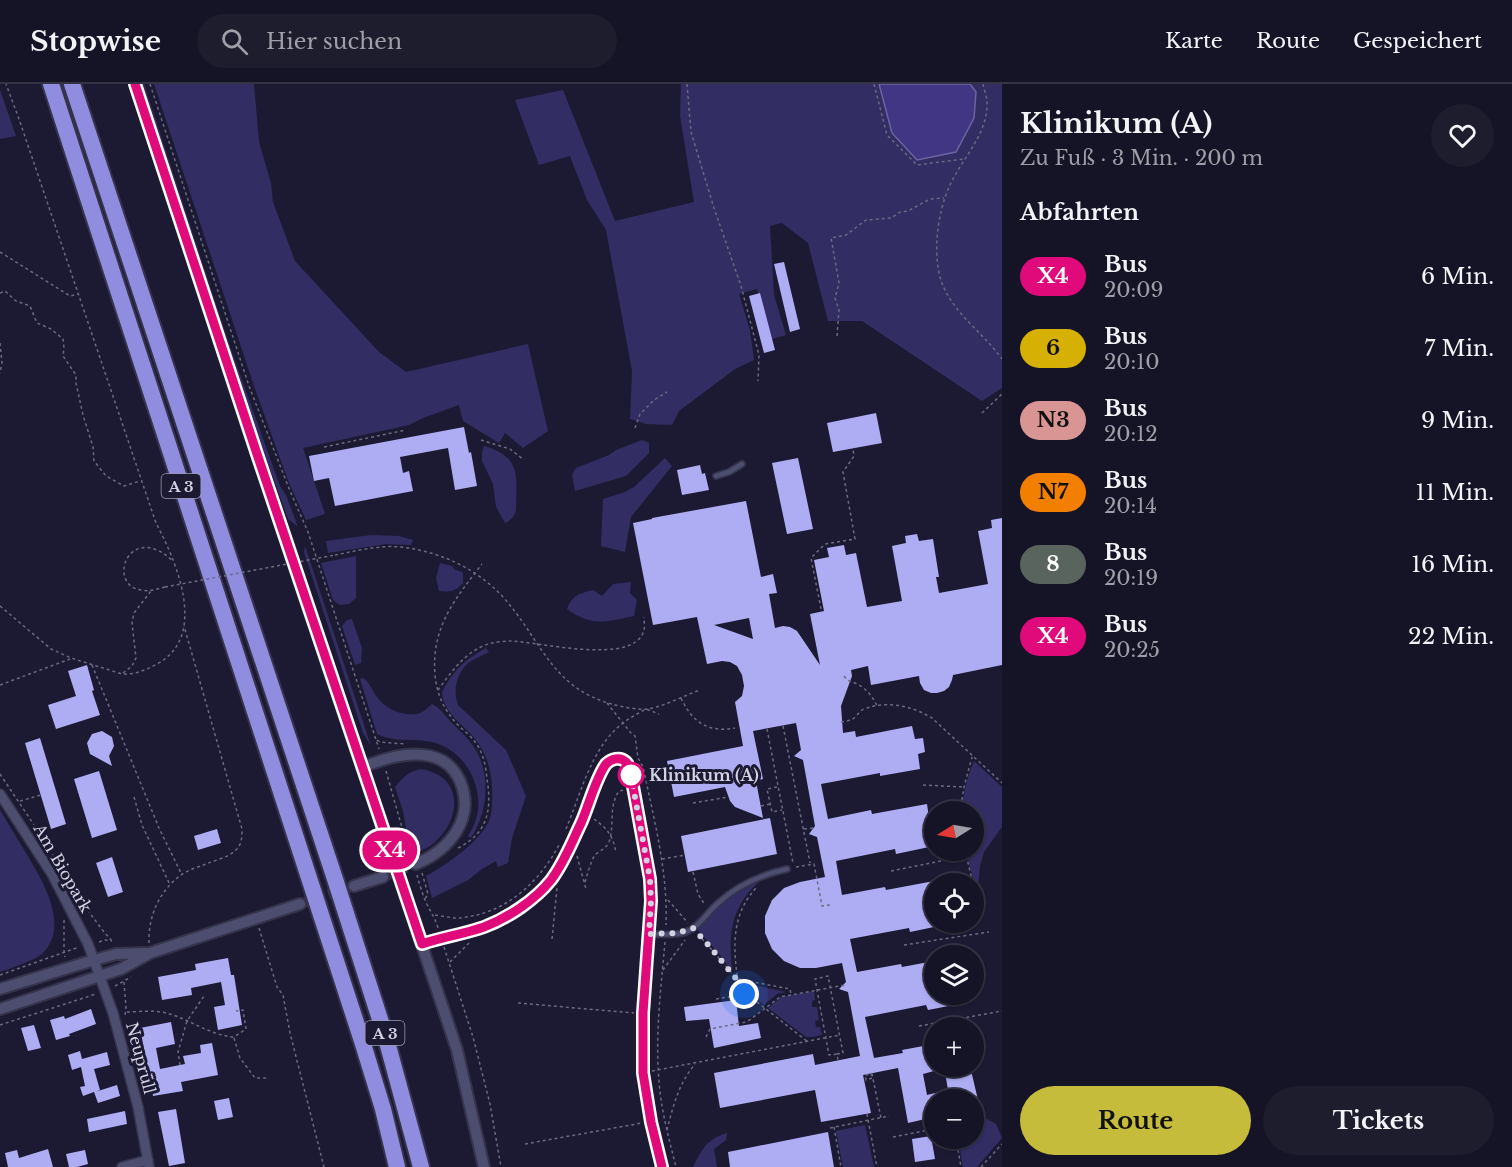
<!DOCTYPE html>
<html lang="de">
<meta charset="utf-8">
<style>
:root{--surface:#151426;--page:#1e1d2e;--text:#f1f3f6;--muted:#9d9ea7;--line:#343343;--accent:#c6bc3c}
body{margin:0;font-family:"Libre Baskerville",serif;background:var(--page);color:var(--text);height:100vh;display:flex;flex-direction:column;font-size:22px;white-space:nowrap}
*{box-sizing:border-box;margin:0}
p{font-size:20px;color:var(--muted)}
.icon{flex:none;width:33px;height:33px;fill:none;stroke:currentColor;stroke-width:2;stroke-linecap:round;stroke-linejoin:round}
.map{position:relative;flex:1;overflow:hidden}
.panel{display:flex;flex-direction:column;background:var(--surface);width:510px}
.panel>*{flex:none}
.badge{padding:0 12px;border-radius:20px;font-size:21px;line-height:39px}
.needle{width:39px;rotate:259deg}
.fabs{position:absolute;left:924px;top:717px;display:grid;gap:12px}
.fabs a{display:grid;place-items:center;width:60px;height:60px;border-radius:50%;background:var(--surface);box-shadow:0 2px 4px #0004,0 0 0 2px var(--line);font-size:30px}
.you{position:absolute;width:30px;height:30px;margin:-15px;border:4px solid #fff;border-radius:50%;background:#1a73e8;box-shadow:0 0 0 9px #1a73e833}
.map>.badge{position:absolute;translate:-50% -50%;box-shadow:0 0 0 3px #fff}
h2{padding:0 18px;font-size:22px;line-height:54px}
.round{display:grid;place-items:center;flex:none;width:63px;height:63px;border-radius:32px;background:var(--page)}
.overview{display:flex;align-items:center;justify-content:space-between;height:102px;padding:0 18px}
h1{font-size:28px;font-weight:700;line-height:45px}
.button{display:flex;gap:12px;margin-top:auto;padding:12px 18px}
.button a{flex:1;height:69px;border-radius:36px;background:var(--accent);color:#111;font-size:24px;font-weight:700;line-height:69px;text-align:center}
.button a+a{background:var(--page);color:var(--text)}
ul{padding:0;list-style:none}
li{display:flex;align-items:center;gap:18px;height:72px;padding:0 18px}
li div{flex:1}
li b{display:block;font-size:22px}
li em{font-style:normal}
li .badge{min-width:66px;font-weight:700;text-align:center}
header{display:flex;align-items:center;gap:36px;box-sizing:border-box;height:84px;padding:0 30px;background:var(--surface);border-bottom:2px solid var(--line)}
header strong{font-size:28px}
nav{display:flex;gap:33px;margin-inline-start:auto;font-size:21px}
.search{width:420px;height:54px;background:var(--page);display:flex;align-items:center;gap:15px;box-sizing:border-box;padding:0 21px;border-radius:33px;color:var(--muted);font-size:22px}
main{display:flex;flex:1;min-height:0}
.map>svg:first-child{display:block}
</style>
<header>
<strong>Stopwise</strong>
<div class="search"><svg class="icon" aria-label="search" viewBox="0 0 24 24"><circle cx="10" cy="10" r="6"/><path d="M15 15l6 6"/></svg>Hier suchen</div>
<nav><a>Karte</a><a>Route</a><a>Gespeichert</a></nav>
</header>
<main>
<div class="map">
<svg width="1002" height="1083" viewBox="0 0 1002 1083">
<rect width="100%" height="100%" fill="#1c1a33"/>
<!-- green -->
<path fill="#322d63" d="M139,0H144L227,254L280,402L286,411L298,443L288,435L224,257Z
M154,0H254L259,58L271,99L273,118L295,177L379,268L406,288L528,260L548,347L523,364L505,349L499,359L463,337L459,321L423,334L409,341L303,364L325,430L306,436L289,399L255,305Z
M681,0H879L892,49L976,8L970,0H1002V304L982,317L862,237H828L808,159L782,139L770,142L774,211L786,251L772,255L757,205L739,210L750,246L754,276L735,285L679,327L672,341L646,340L630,335L632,287L606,146L587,116L570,72L539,81L515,16L563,6L615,137L694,118L680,32Z
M0,6L16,52L0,55Z
M642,356L649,359V369L626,392L575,407L572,391L576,384L609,371L616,366Z
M484,362C523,373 516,394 516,426C515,432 510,437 505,439L496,423L493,400L482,377V369Z
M665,374L672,382L631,433L625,468L601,462L603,415L625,408L634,403Z
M371,451L399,452L413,456L411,461L386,460L328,469L326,457Z
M305,462L371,662L363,649L304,468Z
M356,472V514L349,520L340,521L333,516L321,479Z
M440,479L452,482L455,486L460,487L463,489V499C454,508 452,508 439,507L436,494Z
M631,498L630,509L637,516L634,532C606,538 592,543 567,525C573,510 579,510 593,506L602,512L613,500Z
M352,535L362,564L361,579L355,581L342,542L347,536Z
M486,564L489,568C482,572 473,575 467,580C456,591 453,607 458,621L506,666L526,712L512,754L508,779L498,783L496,777L482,785L468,796L432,814L426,792C445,782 483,756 490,734C493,724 492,713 492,702C491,686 487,672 478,659C466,641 443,631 442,608C452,587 467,574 486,564Z
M363,594C370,598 372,607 377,613C386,625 401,632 416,630C422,630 427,624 432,620C441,624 445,632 452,639C461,648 471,657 477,668C491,694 487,729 471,754L468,752C473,744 477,735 478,726C481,696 462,665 432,658C414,654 395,659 377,650L360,595Z
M974,677L1002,703V743L984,768L980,782L978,803L974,799L966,767L974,766V728L962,727C963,710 967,694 974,677Z
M421,685C464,692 462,735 434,759C428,764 421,767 413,770L407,750L403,727L395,703C403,693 409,687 421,685Z
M0,726C9,740 17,755 26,769C42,796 71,842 42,870C37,875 9,885 0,888Z
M760,794L761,796C732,821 728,848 732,884L730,885L721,872L696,844C716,822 732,807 760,794Z
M741,898L786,908L777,910L764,921L756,914Z
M814,907L815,916L812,917V923H817L819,936L815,937L816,943H820L822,951L812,953H806L768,924L781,913Z
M987,1035L996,1040L1002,1054L977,1083H963L958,1055L974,1054V1040Z
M865,1041L874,1083H843L836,1047Z
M727,1049L726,1056L714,1065L717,1083H693C702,1065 707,1055 727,1049Z"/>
<!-- water -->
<path fill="#403683" stroke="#6c65a0" stroke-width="1.5" d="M879,0H970L976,8L974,34L956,68L917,76L892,49Z"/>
<!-- building -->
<path fill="#aeadf3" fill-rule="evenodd" d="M784,178L800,245L790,248L774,180Z
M760,209L775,266L764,269L749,212Z
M876,329L882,359L833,368L827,339Z
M464,343L469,369L471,368L477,402L455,406L448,364L400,373L403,389L409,387L413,407L335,422L329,394L314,397L309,372Z
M798,374L813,445L787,450L772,379Z
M700,381L702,390L705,389L709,406L682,411L677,386Z
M746,417L761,493L773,490L777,509L769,510L775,544L783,542L790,543L797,547L820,581L810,530L824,527L814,476L829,473L827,464L844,461L846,471L856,469L867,523L902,517L892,462L906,459L905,452L917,450L919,457L933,455L939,493H936L939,509L988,500L978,447L992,444L991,436L1002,434V581L953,591L952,596L949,603L944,607L937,609H931L924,606L920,599L919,592L871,601L868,582L851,586L852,592L841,622L843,649L855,647L856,653L912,642L915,655L923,654L925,668L918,670L920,685L880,692V689L821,700L828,735L871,726L872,730L927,720L929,734L934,733V747H933L934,762L896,770L895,765L836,777L842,811L885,803L886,806L934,797V843L910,848L909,844L850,855L857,888L901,880L902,883L934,877V910H968L969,918L928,926L926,921L865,933L874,974L903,969L902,966L934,960V987L923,990L927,1011L948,1006L944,982H970L978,1016H934V1033L908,1039L898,984L863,991L871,1029L821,1038L815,1006L720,1024L714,989L813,970L815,981L860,972L848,908L839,905L846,898L842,879L816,884H800L784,877L772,865L765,849V832L772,816L784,804L800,798L825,793L817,753L809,750L815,742L803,676L794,672L801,666L796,639L753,647L763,695L756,697L763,734L735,723L730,717L725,703L674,713L667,677L743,662L735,618L742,612L744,602L742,591L737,582L730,578L722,577L707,580L697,533L653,541L633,439L652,435V434ZM749,534L753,555L714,541Z
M87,581L94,606L92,607L100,631L56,645L48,621L76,612L68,587Z
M102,647L112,653L114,662L109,672L112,682L90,670L87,659L92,650Z
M40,654L66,740L51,745L25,659Z
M99,687L117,746L92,754L74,695Z
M770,734L777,770L688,788L681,752Z
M217,745L221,759L198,766L194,752Z
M112,773L123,808L108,813L96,779Z
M228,874L231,891H234L242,941L218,946L214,923L225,921L221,898L191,904L192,911L162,916L158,893L196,886L195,880Z
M736,916L739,942L758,939L761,954L714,964L709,935L686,937L684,923Z
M91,925L96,940L69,950L70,952L56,956L50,936L64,932L65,935Z
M171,938L175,960L156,964L160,985L185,980L183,972L201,969L200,961L212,959L218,991L181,998L183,1007L153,1012L140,944Z
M34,941L41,964L28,967L21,944Z
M80,967L82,975L107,968L110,981L94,985L100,1006L95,1008L117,1001L120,1012L98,1019L94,1008L83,1012L80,1003L85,1002L81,983L72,986L68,971Z
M229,1014L233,1033L218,1036L214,1017Z
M176,1025L185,1079L169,1082L158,1028Z
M125,1027L127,1040L89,1048L87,1035Z
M828,1048L834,1083H730L728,1068Z
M931,1052L935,1075L915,1078L912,1055Z
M48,1065L53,1083H8L5,1069L17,1066L19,1074Z
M85,1066L88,1080L77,1083H69L66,1070Z"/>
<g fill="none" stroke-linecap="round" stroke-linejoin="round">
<!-- tertiary-tunnel -->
<path stroke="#37364d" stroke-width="10" stroke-dasharray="10 5" stroke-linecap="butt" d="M383,793L416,780
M300,820L354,802"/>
<defs>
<path id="service" d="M716,392L729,388L742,380
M649,850C661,850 674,852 686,848C699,843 707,829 717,820C737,801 760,791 787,785"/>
<path id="minor" d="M0,710L52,790L88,860L113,929L138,1023L149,1083
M422,860C442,853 464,850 484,843C508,834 535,816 551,796C564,779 572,758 581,739C588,724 596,693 606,681C611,675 620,672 626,678C628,680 629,683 630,686L650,795L651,817L643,929V989L651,1038L662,1083
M122,1083L148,1076"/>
<path id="tertiary" d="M135,0L250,350L443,924L457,966L484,1083
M362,683C384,675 407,667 430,672C444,675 454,684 460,697C476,735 449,766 416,780
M354,802L383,793
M0,905L94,876L116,870L146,869
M0,925L121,885L150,869L300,820"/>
<path id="motorway" d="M51,0L363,960L383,1025L397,1083
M72,0L335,795L386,954L421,1083"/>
</defs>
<!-- service casing -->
<use href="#service" stroke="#35344c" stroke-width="8"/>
<!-- minor casing -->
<use href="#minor" stroke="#35344c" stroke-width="12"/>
<!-- tertiary casing -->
<use href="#tertiary" stroke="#35344c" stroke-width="14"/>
<!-- motorway casing -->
<use href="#motorway" stroke="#35344c" stroke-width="20"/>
<!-- path -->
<path stroke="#6b6a80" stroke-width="1.5" stroke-dasharray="3 3" stroke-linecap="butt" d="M150,0L249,302L290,407L308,448L379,665
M687,0L691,48L714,124L741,202L759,271L758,297
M874,0L887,51L917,81L964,75
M983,0C984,6 987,12 987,18C988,50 963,73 950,101C937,128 931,176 944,204C957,232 985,251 1002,275
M0,168L70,212L78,210
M0,209L5,207L16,217L30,222L37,239L51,245L63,255L64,264L63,272L76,291V299L83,331L93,363L94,377L106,392L124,402L140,397
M837,252L839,226L835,214L839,199L831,154L846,151L866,136L891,134L900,128L908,127L930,115L944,114
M0,259L2,279L0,289
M982,329L1002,310
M635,344L640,330L654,316L667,308
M481,356L510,365L524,376
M324,363L406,346
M335,471C356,467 378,461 399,463C415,464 433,469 448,475C467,483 486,495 501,511C540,552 550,604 612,620C621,623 639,626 648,625C665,622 683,612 700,606
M165,503C157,505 149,508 141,506C111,502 123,452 157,466C163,468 168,473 173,477
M0,522L51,565L71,574L122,590C134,591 146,586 157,580C209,552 176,477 156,439L19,35L6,0
M821,525L811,474L825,460L855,455L843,388L854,372L853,365
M92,581L159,744L181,789
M123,589L132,582L136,574L132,539L134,529L151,507
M844,592C848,598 851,597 857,600C866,604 873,613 877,622
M0,601L70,575
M438,606C452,587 467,565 492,559C497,558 504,557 510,557C536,557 635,583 644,546C645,543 644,536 644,533
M681,614C692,638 708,649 735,644
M607,619L631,649L635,652L638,674L643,683C654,735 668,788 666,841
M841,638C846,637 851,637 854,634C858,631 860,626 864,625C887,616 912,622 932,634L1002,699
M783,642L810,779
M767,645L793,779
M377,656L380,658L405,660
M386,687L410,772
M0,690L42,753L77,812L104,848L113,858
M648,699L670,694
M923,701L963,703
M777,703L767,705L772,728L782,726
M134,713L142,741L170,801
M20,717L41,711
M693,719L728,713
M761,722L770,720
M960,728L964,703L972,673
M594,735C608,745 613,752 616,769
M566,745C579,714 590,670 615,646C624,637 635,631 646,625L659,630
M804,745L814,744L815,745
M458,764C488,749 492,726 487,695C486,684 484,673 479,664C475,656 467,649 460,643C445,628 437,612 435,591C431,543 455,515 482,480
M965,766L973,800
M577,772L586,805
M662,775L685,771
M796,783L814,780L822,822L829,821V822
M891,787L966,772
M693,788L698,810L705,821
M422,789L428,810L425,815
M417,791C419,799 422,808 425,816C429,826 435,833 438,844
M585,798C587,792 591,776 595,771C600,766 606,765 609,758C615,741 608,723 619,707L624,706
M974,801L977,807L983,812
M668,816L688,839
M435,831C443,832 451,834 458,834C464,834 471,832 477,831C514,822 542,793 559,761
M64,836V868L65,873
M259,844L277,903L283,911L290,949L324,1083
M698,850L757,918L808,958
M552,855L557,804
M99,858L105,856L112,857
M665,858C661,904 655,950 659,997C661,1026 669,1055 676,1083
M149,859C148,833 159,807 181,791C188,786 198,783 206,780C216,776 229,773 236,766C242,760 242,753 242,745L184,542
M904,861L989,848
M444,863L473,953L490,1020L501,1083
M450,878L470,858
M663,886L685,856
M0,891L79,863
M738,895L790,905L791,910
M124,898L126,923L125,932
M738,898C733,863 731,830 757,803
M115,902L131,893
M716,915L744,910L747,908
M518,919L634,929
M127,928C138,928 150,926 161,928C186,932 207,951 234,953L246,945L243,926L236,927
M0,941L96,910
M919,942L1002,927
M706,953L710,945L746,938L751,935L780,913L845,901
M234,954L240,974L255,994H268
M837,970L843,969L828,892L815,895L829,971L837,970L838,976
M180,981L178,968L187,937L204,912
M652,987L840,951
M872,994L866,996L865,991L872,990L881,1034
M867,1030L877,1083
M834,1043L841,1083
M830,1044L889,1032
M667,1046C673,1022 679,999 695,980
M893,1053L934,1045
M956,1054L961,1083
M525,1060L642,1039
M981,1083L1002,1060"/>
<!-- service -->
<use href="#service" stroke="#4d4d6f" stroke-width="4.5"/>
<!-- minor -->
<use href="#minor" stroke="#4d4d6f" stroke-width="9"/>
<!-- tertiary -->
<use href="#tertiary" stroke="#4d4d6f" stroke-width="10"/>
<!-- motorway -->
<use href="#motorway" stroke="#908de1" stroke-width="16"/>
<!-- path-bridge -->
<path stroke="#6b6a80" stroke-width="1.5" stroke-dasharray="3 3" stroke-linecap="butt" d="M165,503L335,471
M871,989L872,994"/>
</g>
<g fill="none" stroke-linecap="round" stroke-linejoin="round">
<defs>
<path id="line" d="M135,0L257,370L422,860C443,853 464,850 484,843C508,834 535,816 551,796C564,779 572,758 581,739C588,724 596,693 606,680C611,675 620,672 626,678C628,680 629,683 630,686L650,795L651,817L643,929V989L651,1038L662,1083"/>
</defs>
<!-- line casing -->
<use href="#line" stroke="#fff" stroke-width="14"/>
<!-- line -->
<use href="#line" stroke="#e00a7a" stroke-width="9"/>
<!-- walk -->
<path stroke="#d2d2e3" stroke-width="6" stroke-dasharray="0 10.8" d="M631,691L630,686L650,795L651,817L649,850L677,849L693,844L711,864L747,908L744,910"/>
</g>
<!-- markers -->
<circle fill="#fff" stroke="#e00a7a" stroke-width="3" cx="631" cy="691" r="12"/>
<g text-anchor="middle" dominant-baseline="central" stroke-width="6" stroke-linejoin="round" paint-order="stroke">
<!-- shield labels -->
<g fill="#1c1a33" stroke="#9b9bae" stroke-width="1.5">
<rect x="161.5" y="390" width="39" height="24" rx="4.5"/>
<rect x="365.5" y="937" width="39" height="24" rx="4.5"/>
</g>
<g font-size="15" font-weight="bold" fill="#d2d2e3">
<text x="181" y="402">A 3</text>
<text x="385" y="949">A 3</text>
</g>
<!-- stop labels -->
<g font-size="16" font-weight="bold" fill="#d2d2e3" stroke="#1c1a33" text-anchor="start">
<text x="649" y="691">Klinikum (A)</text>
</g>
<!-- street labels -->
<g font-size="16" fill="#d2d2e3" stroke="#1c1a33">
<text transform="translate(63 784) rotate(60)">Am Biopark</text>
<text transform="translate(141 974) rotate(75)">Neuprüll</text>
</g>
</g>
</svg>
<div class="fabs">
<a><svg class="needle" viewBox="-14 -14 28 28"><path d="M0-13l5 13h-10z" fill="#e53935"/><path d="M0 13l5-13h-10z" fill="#9d9ea7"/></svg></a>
<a><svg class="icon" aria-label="locate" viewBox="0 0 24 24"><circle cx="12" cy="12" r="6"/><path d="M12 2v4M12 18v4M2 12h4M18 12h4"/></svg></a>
<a><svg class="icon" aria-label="layers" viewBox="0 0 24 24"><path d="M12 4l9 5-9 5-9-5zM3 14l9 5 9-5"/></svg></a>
<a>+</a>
<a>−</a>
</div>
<div class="you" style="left:744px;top:910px"></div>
<b class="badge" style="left:390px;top:766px;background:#e00a7a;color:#fff">X4</b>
</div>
<section class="panel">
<div class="overview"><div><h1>Klinikum (A)</h1><p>Zu Fuß · 3 Min. · 200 m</p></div><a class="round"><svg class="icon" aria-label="heart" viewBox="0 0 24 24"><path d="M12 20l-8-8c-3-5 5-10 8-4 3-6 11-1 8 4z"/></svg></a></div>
<h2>Abfahrten</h2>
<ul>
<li><span class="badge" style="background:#e00a7a;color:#fff">X4</span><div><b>Bus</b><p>20:09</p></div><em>6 Min.</em></li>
<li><span class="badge" style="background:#d6b003;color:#111">6</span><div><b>Bus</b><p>20:10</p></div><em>7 Min.</em></li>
<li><span class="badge" style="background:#d99594;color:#111">N3</span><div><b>Bus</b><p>20:12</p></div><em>9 Min.</em></li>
<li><span class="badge" style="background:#f27f00;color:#111">N7</span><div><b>Bus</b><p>20:14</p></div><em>11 Min.</em></li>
<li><span class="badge" style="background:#59645e;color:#fff">8</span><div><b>Bus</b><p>20:19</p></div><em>16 Min.</em></li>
<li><span class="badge" style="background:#e00a7a;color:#fff">X4</span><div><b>Bus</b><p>20:25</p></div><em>22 Min.</em></li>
</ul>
<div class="button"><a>Route</a><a>Tickets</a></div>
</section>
</main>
